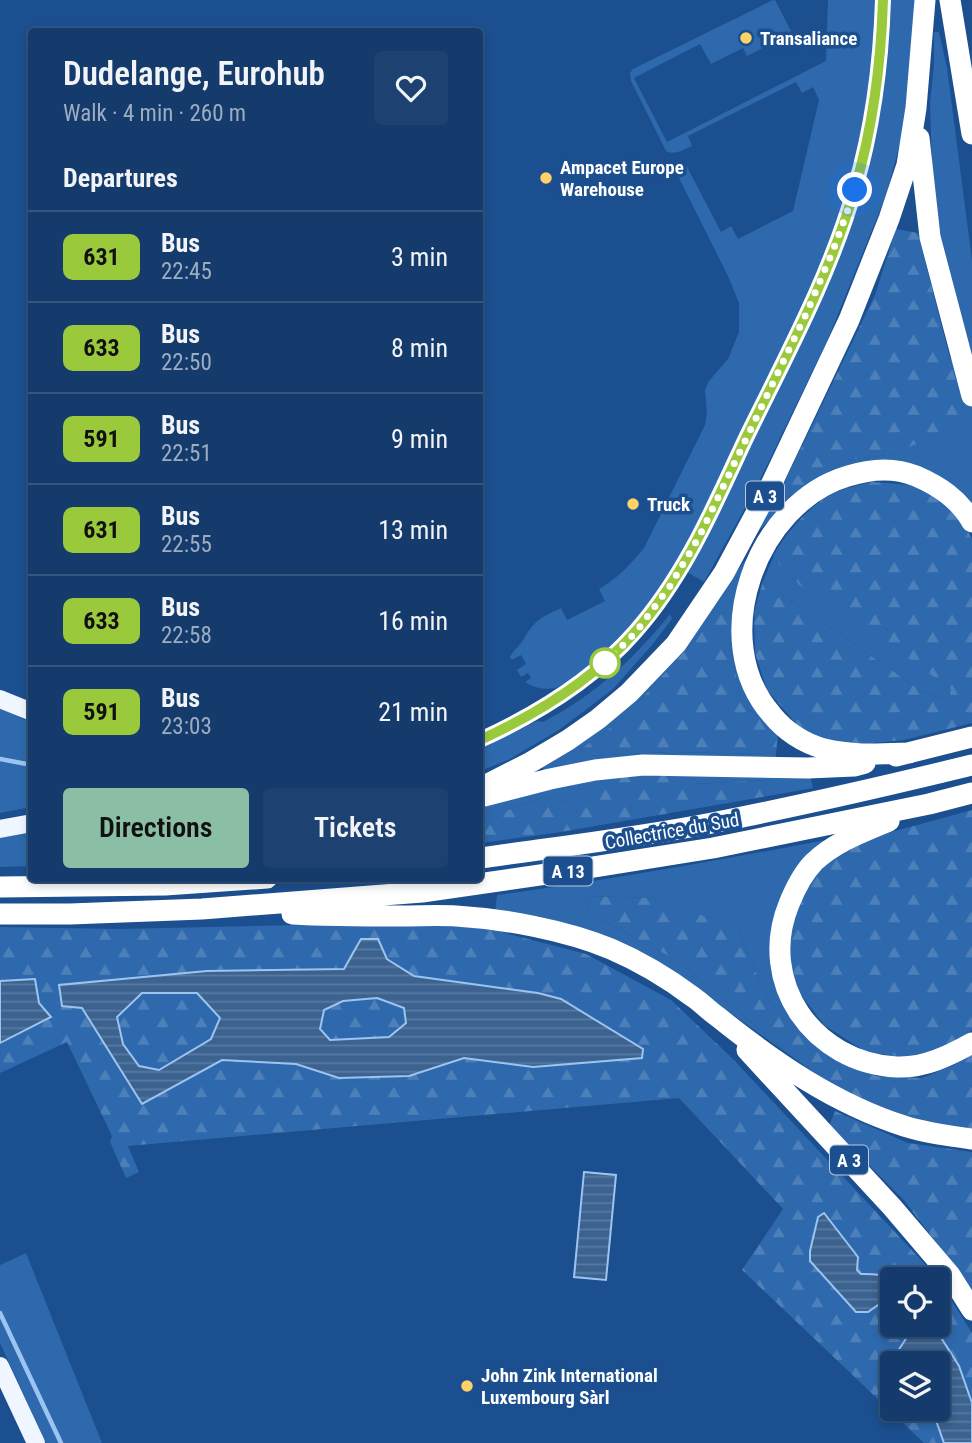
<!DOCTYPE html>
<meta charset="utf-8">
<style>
:root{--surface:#143b6b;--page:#1d4271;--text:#f1f3f6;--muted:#9dadc1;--line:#33557e;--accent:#8abfa5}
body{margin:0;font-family:"Roboto Condensed",sans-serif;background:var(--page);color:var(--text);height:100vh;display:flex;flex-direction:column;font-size:26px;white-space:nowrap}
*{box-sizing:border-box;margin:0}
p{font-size:23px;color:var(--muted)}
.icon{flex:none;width:38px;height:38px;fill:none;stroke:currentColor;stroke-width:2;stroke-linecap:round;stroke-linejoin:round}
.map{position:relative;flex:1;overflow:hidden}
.details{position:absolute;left:28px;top:28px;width:455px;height:854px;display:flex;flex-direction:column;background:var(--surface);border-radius:7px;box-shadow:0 4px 10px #0003,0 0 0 2px var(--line)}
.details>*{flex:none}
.badge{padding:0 14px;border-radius:10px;font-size:24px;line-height:46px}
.tools{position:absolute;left:880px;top:1267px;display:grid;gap:14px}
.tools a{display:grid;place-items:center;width:70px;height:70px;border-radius:7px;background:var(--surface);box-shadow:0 4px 10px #0003,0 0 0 2px var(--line);font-size:35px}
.you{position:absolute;width:35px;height:35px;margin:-18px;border:5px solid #fff;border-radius:50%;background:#1a73e8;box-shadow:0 0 0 10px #1a73e833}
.map>.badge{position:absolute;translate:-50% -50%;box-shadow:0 0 0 4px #fff}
h2{padding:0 35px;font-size:26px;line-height:63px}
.round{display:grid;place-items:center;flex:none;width:74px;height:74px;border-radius:7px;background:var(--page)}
.head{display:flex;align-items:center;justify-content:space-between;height:119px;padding:0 35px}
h1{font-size:33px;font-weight:600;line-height:52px}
.action{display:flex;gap:14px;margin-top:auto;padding:14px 35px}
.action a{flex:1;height:80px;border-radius:7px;background:var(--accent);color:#111;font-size:28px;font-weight:600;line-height:80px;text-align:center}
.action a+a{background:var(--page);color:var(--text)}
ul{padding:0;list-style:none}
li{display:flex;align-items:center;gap:21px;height:91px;padding:0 35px;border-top:2px solid var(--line)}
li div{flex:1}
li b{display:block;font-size:26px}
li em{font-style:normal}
li .badge{min-width:77px;font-weight:700;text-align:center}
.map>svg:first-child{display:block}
</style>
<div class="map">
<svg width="972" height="1443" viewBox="0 0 972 1443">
<defs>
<pattern id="forest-firs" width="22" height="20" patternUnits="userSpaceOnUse" patternTransform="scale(1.75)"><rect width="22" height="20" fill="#2e69ad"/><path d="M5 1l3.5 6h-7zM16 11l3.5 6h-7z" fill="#4d80b9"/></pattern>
<pattern id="water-rules" width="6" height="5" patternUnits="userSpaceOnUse" patternTransform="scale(1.75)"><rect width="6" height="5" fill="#3c6290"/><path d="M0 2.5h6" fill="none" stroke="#597aa1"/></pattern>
</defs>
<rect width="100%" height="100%" fill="#1b4f8f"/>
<!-- green -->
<path fill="#2e69ad" d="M773,0H775L792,33L747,56L743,48L711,64L700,44L634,78L667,142L826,61L828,0H876C873,64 865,127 847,188C823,268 784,342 748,417C722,472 697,530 664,582C642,616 606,656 573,678C567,681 561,687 555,688C543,690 534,688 525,682L531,678L528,673L521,677L517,670L526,664L521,655L512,660L510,657C513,651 517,648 521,643C525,638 527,632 531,628C538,618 550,613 561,608L567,620L605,601L599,589C618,578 630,565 644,548L705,425L707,413L705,390L709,381L728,359L739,332V303L728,276L679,178C677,171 679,167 685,163L721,232L731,226L738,239L793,211L819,100L813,87L802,93L796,82L688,136L692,146C684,149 675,156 666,151L631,81L630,73L633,69Z
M891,0H916L905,123L887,193L828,339L755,490L704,582L687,572L705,542C728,492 752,443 776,394C815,314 852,234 873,147C885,99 889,49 891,0Z
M934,32H939L947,68L972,260V353L956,304L942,249L933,200L930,102L934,65Z
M972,355V508L896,462L803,491L757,532L784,483L783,497H789L846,460L895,454L965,421L950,359Z
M749,556L737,647L778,733L741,703L730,641L740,577L734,578L700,634L626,716L581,749L586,756L668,752L776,754V758L544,771L540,763L582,739L732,577Z
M773,558L799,585L884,628L889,632V644L951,689L948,701L923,692L763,581Z
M670,614L672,619L652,645L613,689L559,730L508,760L480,771V749L537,721L543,722C594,696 635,658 670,614Z
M0,708L32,723L31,807L0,813Z
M692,772L810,775L813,788L774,795L770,780L694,784Z
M584,779L571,802L542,798L481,820L488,842L480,843V804Z
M31,832V866L0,867V838Z
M831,839L782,897L811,1041L767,999L737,927L651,898L586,896L589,913L678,961L795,1059L656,960L599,933L538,916L495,913L497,895C609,880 720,860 831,839Z
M26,1253L102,1443H46L0,1343V1265Z"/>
<!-- forest -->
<path fill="url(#forest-firs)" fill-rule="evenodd" d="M896,229L918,233L966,421L895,454L846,460L789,497H783L784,483L875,295Z
M872,482L914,485L947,502L961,518L972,539V723L904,740L853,745L824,740L798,726L767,690L755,653L754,612L763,581L923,692L948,701L951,689L888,644L889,632L885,628L870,632L799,585L773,558C781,537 813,502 834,493C846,487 860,485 872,482Z
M741,577L730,641L741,703L778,733L776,754L668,752L586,756L581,749L626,716L700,634L734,578Z
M692,772L695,784L771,780L774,795L561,832L488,842L481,820L542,798L571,802L584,779Z
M972,810V1030L961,1039L933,1051L903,1057L866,1052L824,1025L798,991L790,959L792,917L807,885L834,857L862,840Z
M586,896L651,898L737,927L767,999L811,1040L840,1063L877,1076L922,1078L954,1065L964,1058L972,1055V1129L955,1128L898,1114L837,1088L795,1059L678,961L589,913Z
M393,923L456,926L494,930L586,954L671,1000L733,1059L937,1277L972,1333V1403L959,1366L933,1325H938V1279H892V1283C884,1271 875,1274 861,1274L857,1270L810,1251L811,1261L856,1312H868L882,1303L892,1314V1325H905L911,1330L896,1354V1363H892V1409H932L944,1443H924L742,1270L783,1209L679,1098L128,1146L139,1172L126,1178L110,1142L112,1136L67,1042L0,1073V1043L50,1017L39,1003L35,979L0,981V927L118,929ZM361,939L414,976L538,993L641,1058L533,1067L464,1058L409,1076L339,1078L296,1064L222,1060L142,1104L82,1008L59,985L207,971L344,969Z
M142,993H197L220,1018L211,1039L159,1070L139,1066L123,1044L117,1017Z
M377,998L404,1008L406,1023L389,1037L330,1041L320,1029L324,1011L343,1001Z
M835,1111L908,1143L972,1152V1290L903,1199L829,1126Z"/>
<!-- water -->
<path fill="url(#water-rules)" stroke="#9cc4f0" stroke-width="2" fill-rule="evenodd" d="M361,939H378L387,959L414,976L538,993L561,999L643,1049L642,1058L533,1067L464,1058L409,1076L339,1078L296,1064L222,1060L142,1104L82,1008L62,1006L59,985L207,971L344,969ZM142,993H197L220,1018L211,1039L159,1070L139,1066L123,1044L117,1017ZM377,998L404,1008L406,1023L389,1037L330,1040L320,1029L324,1010L343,1001Z
M35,979L39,1003L51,1017L0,1043V981Z
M584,1172L616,1175L606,1280L574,1277Z
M824,1213L858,1257L857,1270L861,1274C880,1274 903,1273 890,1300L892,1302V1314L881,1303L868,1312H856L810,1261V1251L818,1217Z
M905,1325H933L959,1366L972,1403V1443H944L932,1409H938V1363H896V1354L911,1331Z"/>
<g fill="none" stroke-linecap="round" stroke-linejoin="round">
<!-- stream -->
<path stroke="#9cc4f0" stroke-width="4.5" d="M0,759L32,765
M0,1313L61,1443"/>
<!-- secondary -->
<path stroke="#d6e6fa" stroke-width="14" d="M480,740C537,714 593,680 635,632C684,577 714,507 746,440C785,358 830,276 855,188C873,127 881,64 883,0"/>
<!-- primary -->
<path stroke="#f0f6ff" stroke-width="18" d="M0,699L32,712
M0,829L32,823
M0,1366L36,1443"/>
<!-- highway -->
<path stroke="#fff" stroke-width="21" d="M950,0L972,134
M919,138L930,237L972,396
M909,753C880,754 852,756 824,749C804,743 785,731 772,715C706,640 756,503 848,476C870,469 894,467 916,476C939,486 959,499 972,522
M896,756L972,737
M480,788L531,762L568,740L598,719L629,693L676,644L724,573L769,489L849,320L889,219L907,165L916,108L925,0
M484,796L550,779L595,770L643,765L808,768L854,766L865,763
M889,821C863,832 835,842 814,862C803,873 795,889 789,904C757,982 813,1063 897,1067C924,1068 949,1056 972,1043
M480,858C557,847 635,838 712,823C799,806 886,786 972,765
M0,887L165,885L267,878
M0,914H70L202,909L422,892L581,869L713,848L929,804L972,793
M292,914C329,916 366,916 403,916C420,916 438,915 456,916C505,919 565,930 611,949C639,961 669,979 693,997C702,1003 709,1011 718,1017C774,1062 835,1104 904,1126C926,1133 949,1136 972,1139
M747,1050L892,1207L950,1275L972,1310"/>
</g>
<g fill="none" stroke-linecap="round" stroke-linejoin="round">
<defs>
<path id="line" d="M480,740C537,714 593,680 635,632C684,577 714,507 745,440C785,358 830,276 855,188C873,127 881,64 883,0"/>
</defs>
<!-- line casing -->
<use href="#line" stroke="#fff" stroke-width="16"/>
<!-- line -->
<use href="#line" stroke="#9aca3c" stroke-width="10"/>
<!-- walk -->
<path stroke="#fff" stroke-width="7" stroke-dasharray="0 12.6" d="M605,663L636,632L670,586L699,537L807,312L834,248L855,190"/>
</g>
<!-- markers -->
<g fill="#ffd166" stroke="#1b4f8f" stroke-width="2.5">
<circle cx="746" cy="38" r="7"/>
<circle cx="546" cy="178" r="7"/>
<circle cx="633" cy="504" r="7"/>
<circle cx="467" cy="1386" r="7"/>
</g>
<circle fill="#fff" stroke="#9aca3c" stroke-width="3.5" cx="605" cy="663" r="14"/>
<g text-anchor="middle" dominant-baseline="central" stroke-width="7" stroke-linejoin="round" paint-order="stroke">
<!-- shield labels -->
<g fill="#1b4f8f" stroke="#bbcadd" stroke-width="2">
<rect x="746" y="481.5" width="38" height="29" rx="5"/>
<rect x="543.5" y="856.5" width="49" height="29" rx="5"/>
<rect x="830" y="1145.5" width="38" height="29" rx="5"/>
</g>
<g font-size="18" font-weight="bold" fill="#fff">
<text x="765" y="496">A 3</text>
<text x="568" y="871">A 13</text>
<text x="849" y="1160">A 3</text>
</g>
<!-- poi labels -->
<g font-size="19" font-weight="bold" fill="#fff" stroke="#1b4f8f" text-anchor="start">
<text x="760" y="38">Transaliance</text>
<text x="560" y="167">Ampacet Europe<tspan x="560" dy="22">Warehouse</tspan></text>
<text x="647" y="504">Truck</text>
<text x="481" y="1375">John Zink International<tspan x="481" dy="22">Luxembourg Sàrl</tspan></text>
</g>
<!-- street labels -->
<g font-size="19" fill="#fff" stroke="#1b4f8f">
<text transform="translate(672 831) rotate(-10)">Collectrice du Sud</text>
</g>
</g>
</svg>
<div class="tools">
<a><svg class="icon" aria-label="locate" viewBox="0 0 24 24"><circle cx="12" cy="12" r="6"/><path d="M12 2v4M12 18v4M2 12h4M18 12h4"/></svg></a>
<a><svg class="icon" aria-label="layers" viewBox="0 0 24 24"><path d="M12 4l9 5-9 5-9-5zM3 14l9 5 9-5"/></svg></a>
</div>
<div class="you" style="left:855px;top:190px"></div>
<section class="details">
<div class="head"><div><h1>Dudelange, Eurohub</h1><p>Walk · 4 min · 260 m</p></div><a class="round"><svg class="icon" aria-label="heart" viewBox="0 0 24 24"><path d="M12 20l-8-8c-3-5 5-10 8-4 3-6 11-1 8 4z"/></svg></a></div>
<h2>Departures</h2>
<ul>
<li><span class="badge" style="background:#9aca3c;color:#111">631</span><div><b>Bus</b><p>22:45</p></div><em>3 min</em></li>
<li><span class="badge" style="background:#9aca3c;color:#111">633</span><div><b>Bus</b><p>22:50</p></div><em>8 min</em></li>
<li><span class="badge" style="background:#9aca3c;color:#111">591</span><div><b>Bus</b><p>22:51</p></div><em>9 min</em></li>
<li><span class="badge" style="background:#9aca3c;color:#111">631</span><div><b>Bus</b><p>22:55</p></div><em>13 min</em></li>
<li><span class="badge" style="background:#9aca3c;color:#111">633</span><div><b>Bus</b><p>22:58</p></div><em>16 min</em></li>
<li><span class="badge" style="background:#9aca3c;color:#111">591</span><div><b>Bus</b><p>23:03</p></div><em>21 min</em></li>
</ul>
<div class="action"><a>Directions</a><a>Tickets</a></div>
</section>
</div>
